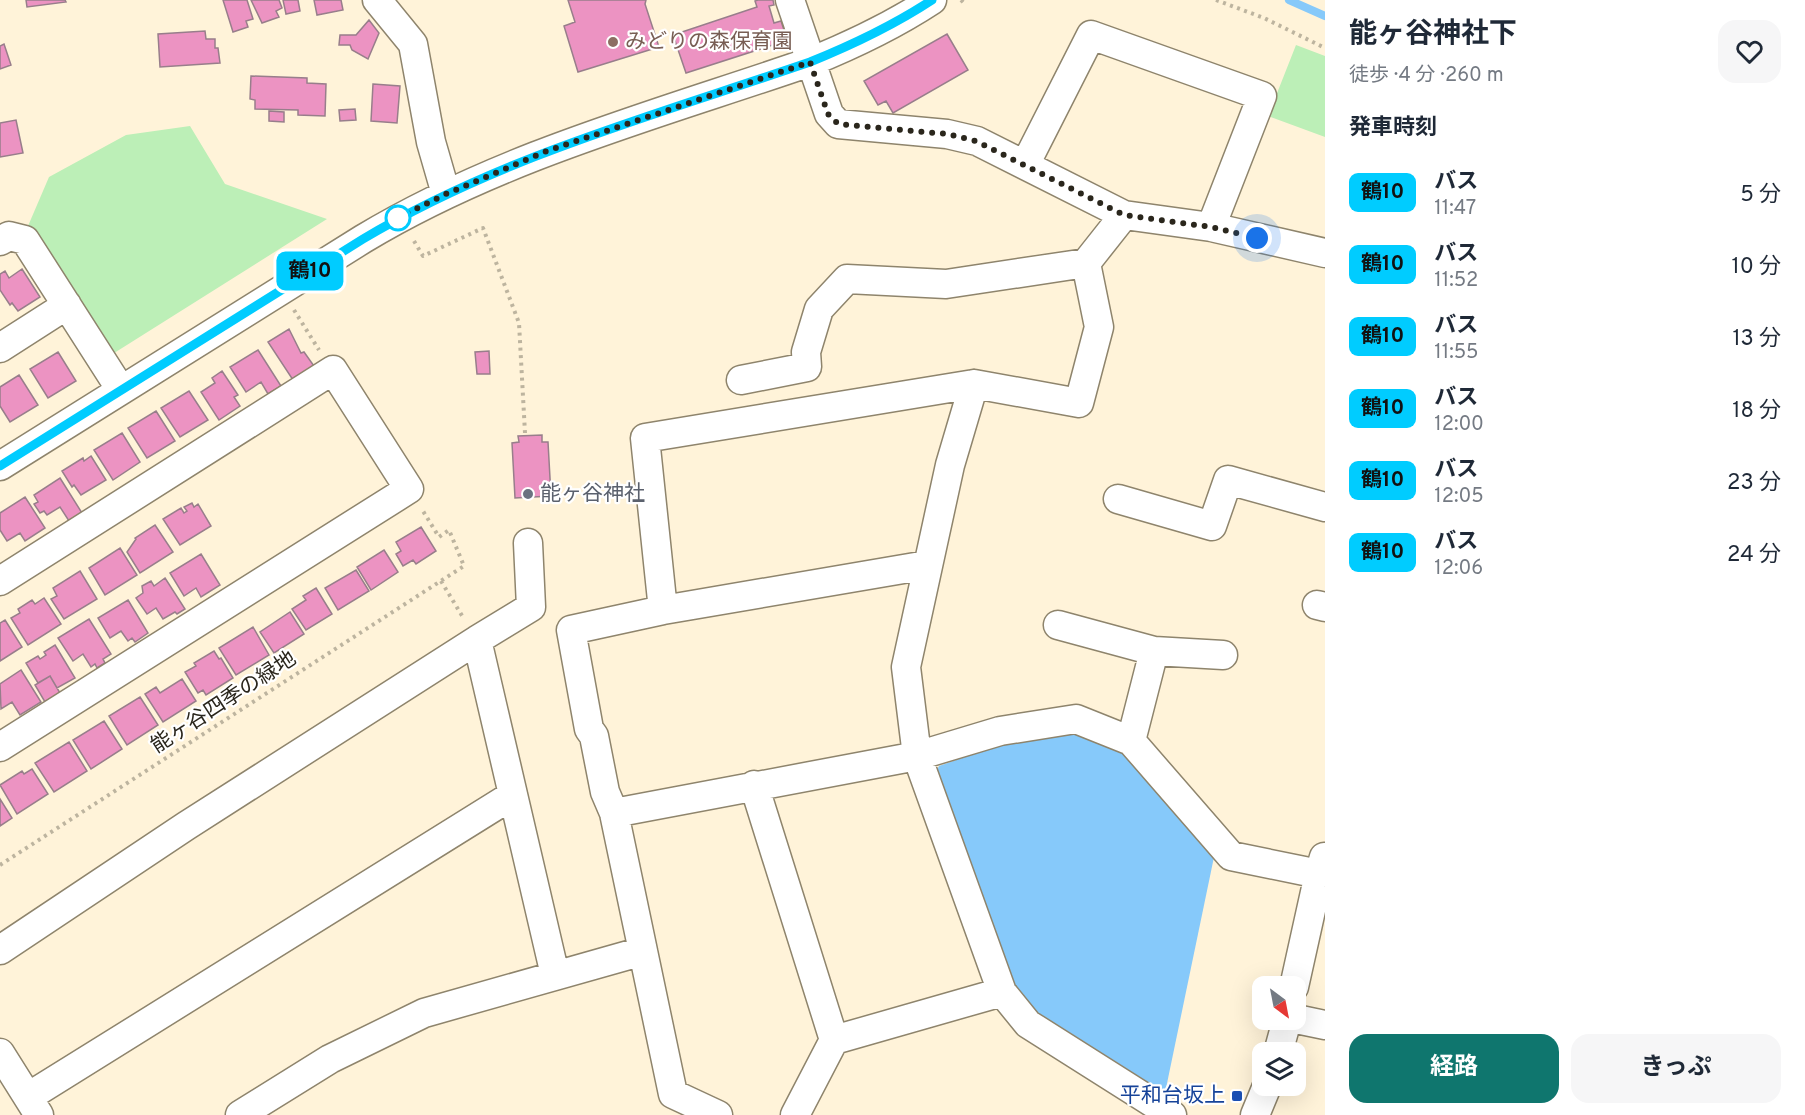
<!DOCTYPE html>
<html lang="ja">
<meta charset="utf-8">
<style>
:root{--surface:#fff;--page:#f6f6f7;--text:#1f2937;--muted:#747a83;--accent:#0f766e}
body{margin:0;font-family:Overpass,"Noto Sans JP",sans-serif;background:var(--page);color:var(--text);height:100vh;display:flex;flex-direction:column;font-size:22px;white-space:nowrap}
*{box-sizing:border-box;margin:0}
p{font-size:20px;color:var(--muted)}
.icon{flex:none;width:33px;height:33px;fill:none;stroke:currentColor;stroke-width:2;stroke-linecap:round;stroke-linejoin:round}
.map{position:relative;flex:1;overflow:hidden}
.panel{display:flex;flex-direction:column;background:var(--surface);width:480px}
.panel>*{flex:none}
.badge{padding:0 12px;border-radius:9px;font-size:21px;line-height:39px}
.needle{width:39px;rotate:148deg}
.fabs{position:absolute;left:1252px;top:976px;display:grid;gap:12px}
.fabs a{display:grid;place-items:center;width:54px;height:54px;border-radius:12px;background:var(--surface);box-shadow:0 6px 24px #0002;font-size:30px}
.you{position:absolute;width:30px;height:30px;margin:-15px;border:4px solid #fff;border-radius:50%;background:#1a73e8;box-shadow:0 0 0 9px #1a73e833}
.map>.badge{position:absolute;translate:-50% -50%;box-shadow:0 0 0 3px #fff}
h2{padding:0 24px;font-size:22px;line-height:54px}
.round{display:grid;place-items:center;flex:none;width:63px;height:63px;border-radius:18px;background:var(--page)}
.summary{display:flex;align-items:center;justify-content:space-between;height:102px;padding:0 24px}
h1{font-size:28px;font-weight:700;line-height:45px}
.action{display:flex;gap:12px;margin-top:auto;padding:12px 24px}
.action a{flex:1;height:69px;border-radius:18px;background:var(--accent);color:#fff;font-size:24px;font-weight:700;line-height:69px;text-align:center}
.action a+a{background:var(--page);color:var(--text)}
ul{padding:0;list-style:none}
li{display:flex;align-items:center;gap:18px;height:72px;padding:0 24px}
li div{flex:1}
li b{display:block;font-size:22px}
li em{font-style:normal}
li .badge{min-width:66px;font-weight:700;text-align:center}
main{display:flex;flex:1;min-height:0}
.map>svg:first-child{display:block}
</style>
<main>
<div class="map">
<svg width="1325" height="1115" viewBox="0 0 1325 1115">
<rect width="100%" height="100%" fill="#fff3d9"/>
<!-- green -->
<path fill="#bcefb7" d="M1296,45L1325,56V137L1268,116Z
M190,126L225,184L327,219L111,355L28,226L49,177L126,135Z"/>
<!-- water -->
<path fill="#86c9fa" d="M1073,727L1113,739L1214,857L1165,1093L1026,1005L1008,983L934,776L939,766L1040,731Z"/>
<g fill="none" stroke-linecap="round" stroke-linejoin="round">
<!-- stream -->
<path stroke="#86c9fa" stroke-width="8" d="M1289,0L1325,16"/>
</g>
<!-- building -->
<path fill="#ec93c2" stroke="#987e8b" stroke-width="1.5" d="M26,0H65L66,2L27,7Z
M223,0H247L253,19L246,21L248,27L233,32Z
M251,0H279L282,8L276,11L279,17L262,23Z
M283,0H298L300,11L286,14Z
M314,0H341L343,10L317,15Z
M568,0H646L645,4L659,47L578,72L564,26L575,22Z
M758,0H773L774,5L769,6L774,23L781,21L785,33L777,36L779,43L686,73L673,35L757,7L755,1Z
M369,20L379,33L368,59L352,50L350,45H339L340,35H356Z
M205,31L206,39H215V48H218L220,63L160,67L158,34Z
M947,34L968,70L893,113L886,101L878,105L864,81Z
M4,44L11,65L0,69V46Z
M251,76L307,78V83L326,84L325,116L298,115V110L255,109V100L250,99Z
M373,84L400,86L397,123L371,121Z
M355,109L356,120L340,121L339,110Z
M269,111L284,112V122L269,121Z
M16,120L23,153L0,157V123Z
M22,269L40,297L18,311L12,303L10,305L0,290V274L5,271L9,278Z
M289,329L301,353L304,352L314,366L293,380L268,342Z
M258,350L281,386L268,394L261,382L246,392L230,367Z
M489,351L490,374H477L475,352Z
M58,352L76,381L48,398L30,369Z
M222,371L238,395L234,397L240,406L219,420L201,392L215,383L212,378Z
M19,375L38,405L10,422L0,406V387Z
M189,391L208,420L180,437L161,408Z
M156,411L175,441L147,458L128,428Z
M122,433L140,462L113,480L94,450Z
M542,435V442H548L551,496L515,498L512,443L519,442L518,436Z
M91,456L106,480L81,495L74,485L72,487L62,471L83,458L84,461Z
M60,478L82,513L69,521L60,507L47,515L44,511L40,513L34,504L38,502L34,495Z
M25,497L45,528L25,541L20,533L7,541L0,530V513Z
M192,503L194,507L198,504L211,526L180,545L163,519L181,508L184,513L187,511L184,507Z
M155,525L173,552L140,573L127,552L136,539L135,538Z
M421,527L436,551L416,564L413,560L403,566L396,554L401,551L396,542Z
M120,548L137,575L105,595L89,568Z
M384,550L398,572L371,590L357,567Z
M201,554L220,585L201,597L196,588L184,596L170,573Z
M356,570L369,591L338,610L325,588Z
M80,571L97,599L64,619L51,599L57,596L53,588Z
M165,578L185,609L177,614L175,612L163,619L156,608L147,614L136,598L143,593L142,586L151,581L154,586Z
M316,588L332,614L306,630L292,609L306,600L303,596Z
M44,598L61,624L28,645L11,618L20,613L18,609L32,600L35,604Z
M128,600L148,633L135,642L132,638L128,641L121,631L110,638L98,618Z
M290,612L304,634L274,653L260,632Z
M89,619L111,654L103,659L105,663L97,668L95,664L91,667L83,654L73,661L58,638Z
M5,620L22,647L0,661V623Z
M253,627L269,655L236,675L219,648Z
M55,645L75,678L57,688L50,676L38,683L26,663L38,656L40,659L46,655L44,652Z
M214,651L219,659L221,658L233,678L206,695L203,690L198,693L185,672L196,666L194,663Z
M21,670L41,702L20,715L12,702L1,709L0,684Z
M50,676L60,693L45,702L35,685Z
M182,679L196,701L163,722L145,694L156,687L160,693Z
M140,697L158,725L127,745L109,716Z
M104,721L122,749L91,769L73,740Z
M69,742L87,771L54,792L35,763Z
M32,769L48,794L17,814L0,785L22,771L24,774Z
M0,799L12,818L0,826Z"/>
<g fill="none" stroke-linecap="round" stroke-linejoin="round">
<defs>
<path id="minor" d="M377,0L413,44L431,142L446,194
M790,0L829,114L838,124L947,134L977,141L1124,215L1211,227L1325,253
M1025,165L1091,35L1262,96L1211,227
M1124,215L1086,263L1099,327L1079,403L974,384L950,465L906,667L917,756L1002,992L1028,1024L1172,1115
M0,241L9,236L25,240L121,390
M0,348L67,305
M741,380L807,367L806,352L819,309L847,279L946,284L1086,263
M0,466L363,239C501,156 659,114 810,62C852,45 894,25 932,0
M1118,499L1212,526L1228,480L1325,507
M0,581L333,370L409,489L0,747
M1317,605L1325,607
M663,610L645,438L974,384
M1058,625L1154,651L1223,655
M477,640L531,607L528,543
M1131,741L1154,651
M754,785L834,1040L795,1115
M614,813L917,756L1000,731L1076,719L1131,741L1231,856L1319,874
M0,950L186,826L477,640L555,975
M1294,987L1319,874L1324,857
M1296,1019L1325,1025
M834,1040L1002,992
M0,1053L39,1115
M1278,1053L1287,1020
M28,1097L513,795
M240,1115L330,1059L424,1013L643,951
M718,1115L673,1094L614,813L605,792L594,736L589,729L571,630L663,610L927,565
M1255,1115L1267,1086"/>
</defs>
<!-- minor casing -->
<use href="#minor" stroke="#8e846c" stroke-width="31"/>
<!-- path -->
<path stroke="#bdb49f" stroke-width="4" stroke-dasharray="3 4.5" stroke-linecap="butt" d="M961,0L965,4
M1216,0L1264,18L1325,48
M414,241L423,256L483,228L519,323L525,433
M294,310L319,350
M441,581L464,619
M0,865L464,566L449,530L439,537L423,511"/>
<!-- minor -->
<use href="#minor" stroke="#fff" stroke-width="28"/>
</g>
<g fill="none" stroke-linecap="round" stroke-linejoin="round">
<defs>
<path id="line" d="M0,466L363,239C502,156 659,114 810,62C852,45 894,25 932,0"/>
</defs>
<!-- line casing -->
<use href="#line" stroke="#fff" stroke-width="14"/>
<!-- line -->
<use href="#line" stroke="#0cf" stroke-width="9"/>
<!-- walk -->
<path stroke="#2a261c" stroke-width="6" stroke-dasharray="0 10.8" d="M398,218L446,194L547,151L810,62L828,114L838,124L947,134L976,141L1124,215L1211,227L1257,238"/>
</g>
<!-- markers -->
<circle fill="#8d6e63" stroke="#fff" stroke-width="2" cx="613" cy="42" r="6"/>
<circle fill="#fff" stroke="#0cf" stroke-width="3" cx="398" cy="218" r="12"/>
<circle fill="#6b7280" stroke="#fff" stroke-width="2" cx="528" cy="494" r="6"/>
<rect fill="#1a4fb4" stroke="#fff" stroke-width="2" x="1231" y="1090" width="12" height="12" rx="3"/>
<g text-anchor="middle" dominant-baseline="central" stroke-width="4.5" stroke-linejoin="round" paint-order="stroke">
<!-- education labels -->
<g font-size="21" fill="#785e54" stroke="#fff" text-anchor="start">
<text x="625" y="42">みどりの森保育園</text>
</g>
<!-- worship labels -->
<g font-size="21" fill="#5b616d" stroke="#fff" text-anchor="start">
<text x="540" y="494">能ヶ谷神社</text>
</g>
<!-- street labels -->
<g font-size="21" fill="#2a261c" stroke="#fff">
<text transform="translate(224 703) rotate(-33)">能ヶ谷四季の緑地</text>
</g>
<!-- transit labels -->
<g font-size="21" fill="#164399" stroke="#fff" text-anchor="end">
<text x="1225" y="1096">平和台坂上</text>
</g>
</g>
</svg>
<div class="fabs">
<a><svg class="needle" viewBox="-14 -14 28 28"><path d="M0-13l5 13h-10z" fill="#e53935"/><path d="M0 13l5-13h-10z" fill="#747a83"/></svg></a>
<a><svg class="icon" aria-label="layers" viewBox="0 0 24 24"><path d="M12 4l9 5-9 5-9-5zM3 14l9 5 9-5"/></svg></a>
</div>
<div class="you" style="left:1257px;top:238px"></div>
<b class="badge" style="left:310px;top:271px;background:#0cf;color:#111">鶴10</b>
</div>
<section class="panel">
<div class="summary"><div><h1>能ヶ谷神社下</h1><p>徒歩 · 4 分 · 260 m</p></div><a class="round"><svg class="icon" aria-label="heart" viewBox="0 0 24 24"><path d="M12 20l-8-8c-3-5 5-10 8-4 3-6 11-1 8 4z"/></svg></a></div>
<h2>発車時刻</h2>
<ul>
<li><span class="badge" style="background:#0cf;color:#111">鶴10</span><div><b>バス</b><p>11:47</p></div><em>5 分</em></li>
<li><span class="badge" style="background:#0cf;color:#111">鶴10</span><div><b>バス</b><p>11:52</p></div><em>10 分</em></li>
<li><span class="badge" style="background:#0cf;color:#111">鶴10</span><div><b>バス</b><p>11:55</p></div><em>13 分</em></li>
<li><span class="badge" style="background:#0cf;color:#111">鶴10</span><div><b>バス</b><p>12:00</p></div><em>18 分</em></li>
<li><span class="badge" style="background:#0cf;color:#111">鶴10</span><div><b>バス</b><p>12:05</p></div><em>23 分</em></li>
<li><span class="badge" style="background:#0cf;color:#111">鶴10</span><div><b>バス</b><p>12:06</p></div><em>24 分</em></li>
</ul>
<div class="action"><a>経路</a><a>きっぷ</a></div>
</section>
</main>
